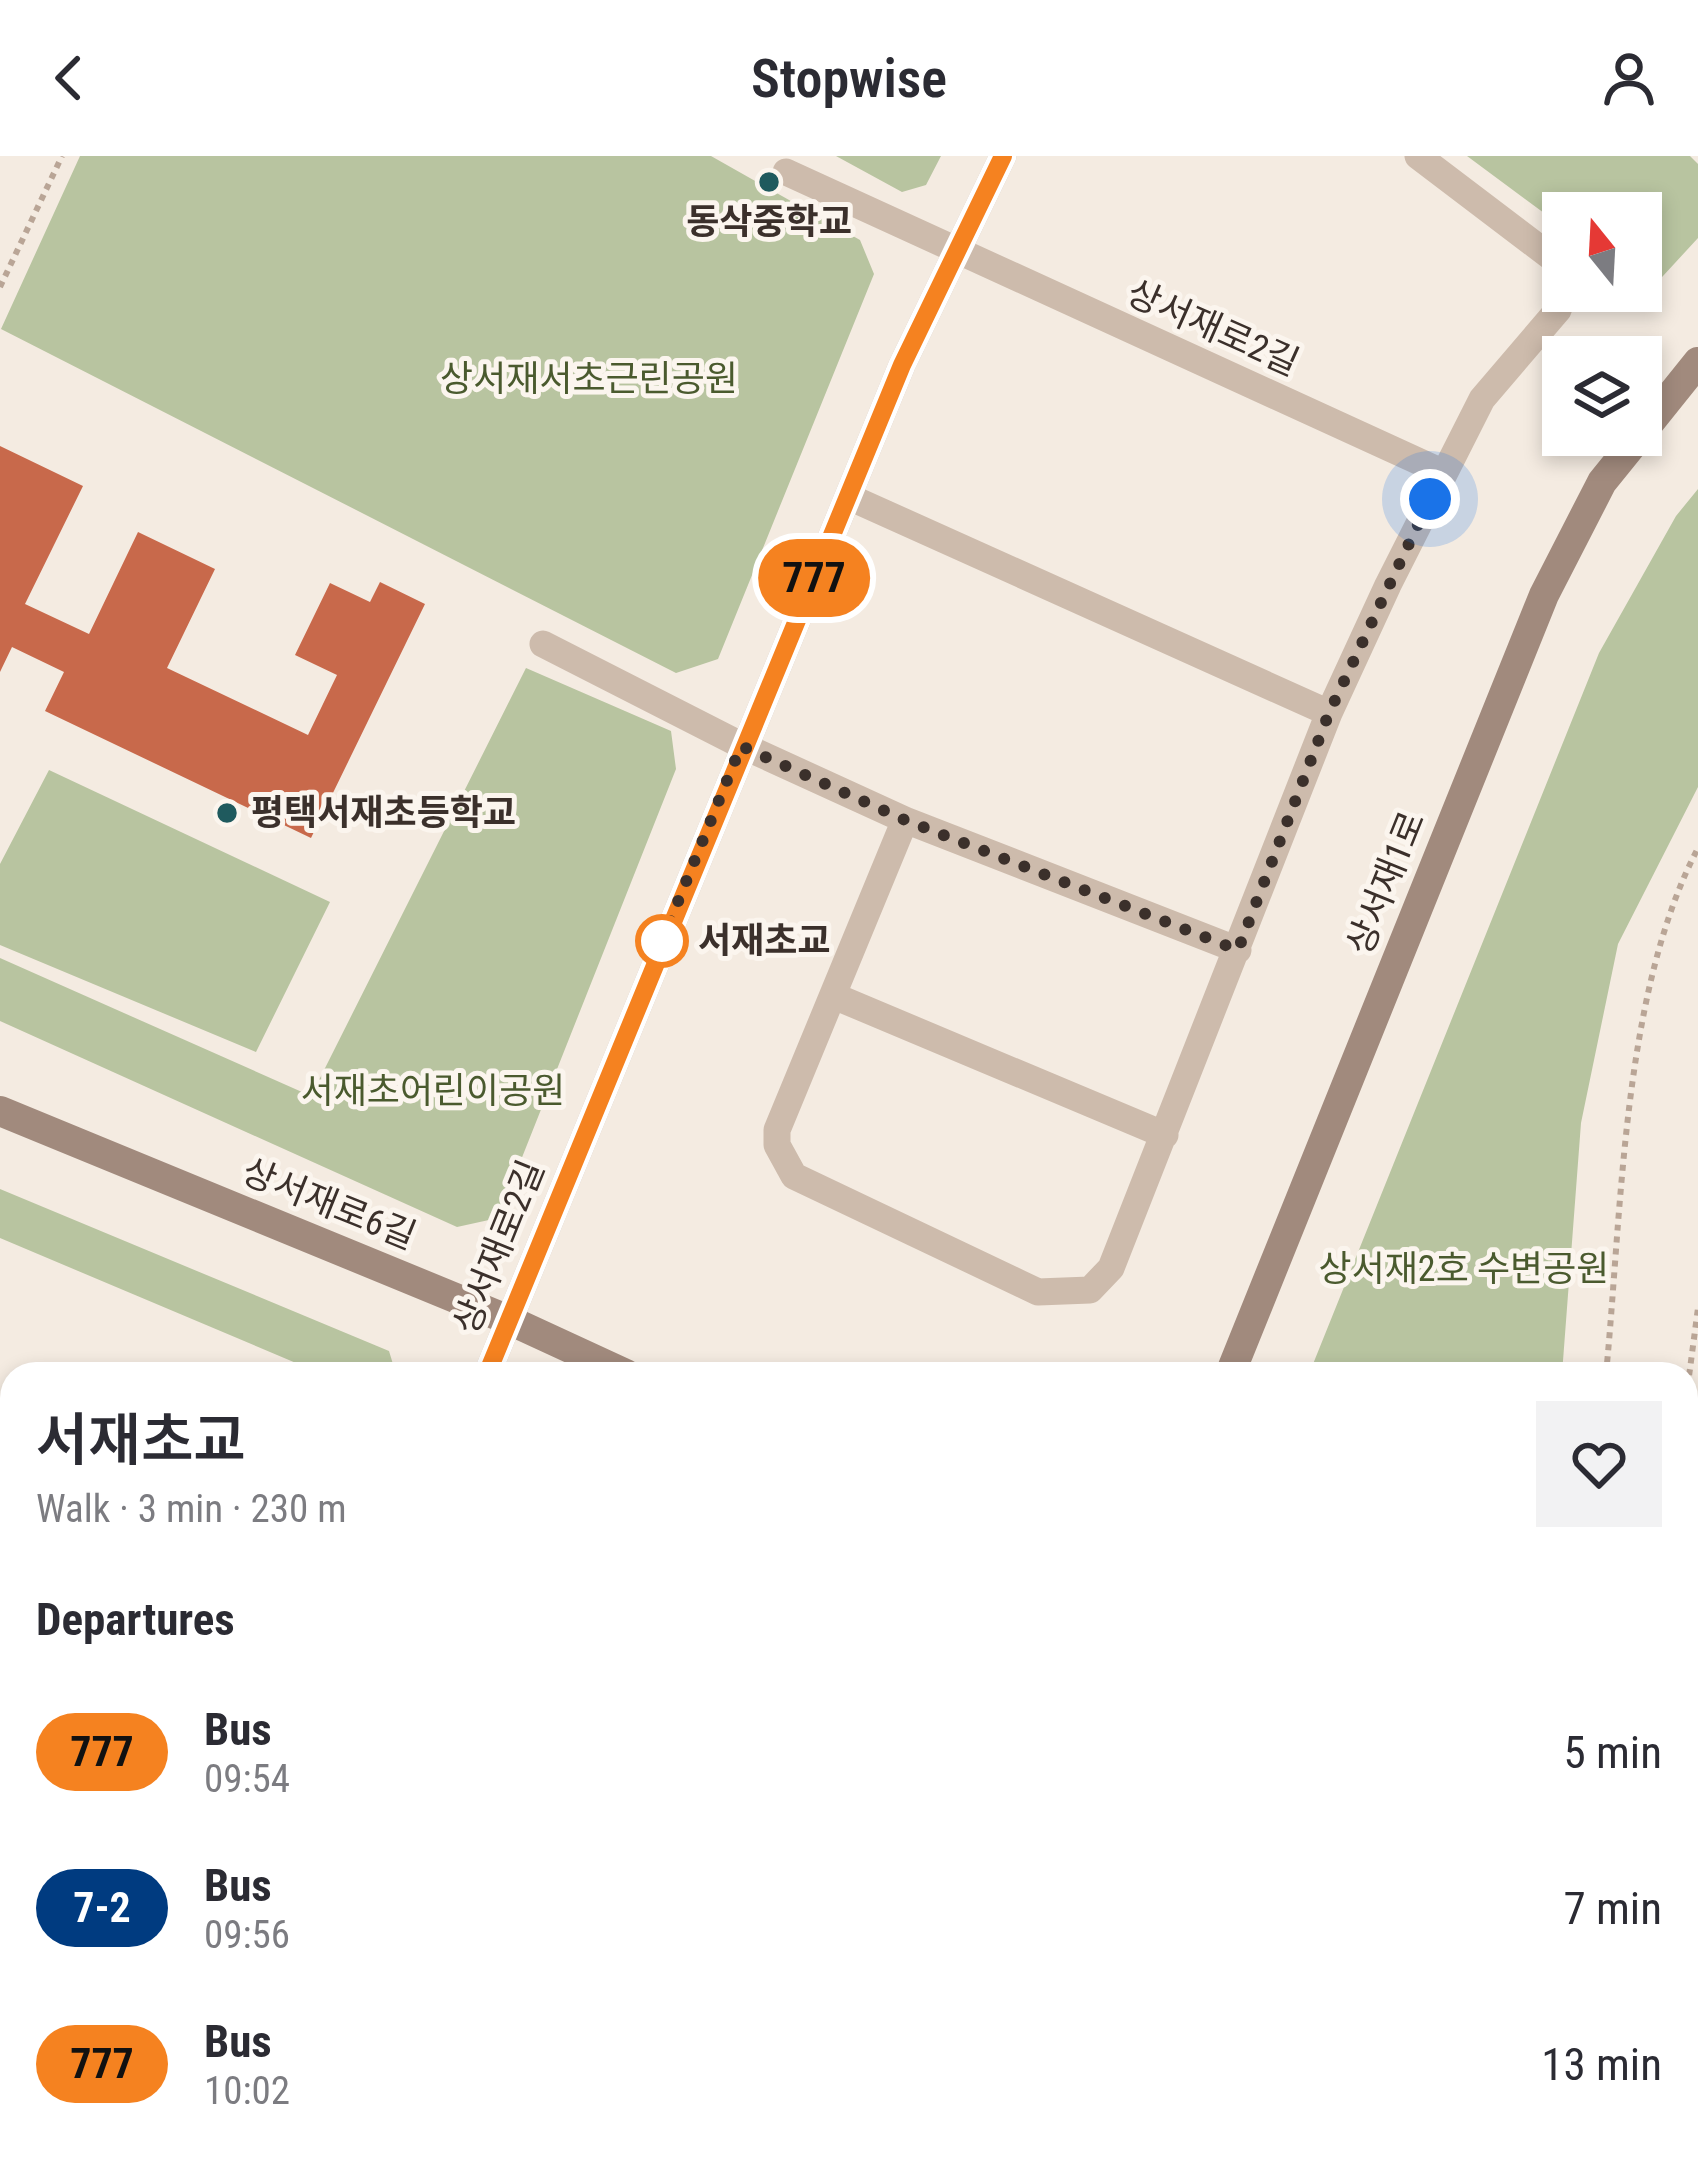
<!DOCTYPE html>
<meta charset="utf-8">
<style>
:root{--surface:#fff;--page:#f2f2f3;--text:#2b2b33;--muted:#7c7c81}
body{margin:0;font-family:"Roboto Condensed","Noto Sans KR",sans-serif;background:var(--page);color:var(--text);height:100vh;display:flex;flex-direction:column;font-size:45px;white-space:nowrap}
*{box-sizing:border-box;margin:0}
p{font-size:39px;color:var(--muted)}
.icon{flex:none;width:66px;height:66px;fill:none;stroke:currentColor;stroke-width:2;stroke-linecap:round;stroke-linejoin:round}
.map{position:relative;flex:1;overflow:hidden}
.details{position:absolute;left:0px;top:1206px;width:1698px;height:804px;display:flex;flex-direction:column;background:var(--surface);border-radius:36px 36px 0 0;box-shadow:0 6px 18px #0003}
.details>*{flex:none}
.badge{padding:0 24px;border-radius:39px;font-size:42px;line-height:78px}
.needle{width:78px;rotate:342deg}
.tools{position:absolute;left:1542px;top:36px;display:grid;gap:24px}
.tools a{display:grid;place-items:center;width:120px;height:120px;border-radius:0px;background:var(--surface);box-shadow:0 6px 18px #0003;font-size:60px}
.you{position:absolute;width:60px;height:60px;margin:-30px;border:9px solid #fff;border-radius:50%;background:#1a73e8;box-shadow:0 0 0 18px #1a73e833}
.map>.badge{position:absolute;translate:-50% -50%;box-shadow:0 0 0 6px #fff}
h2{padding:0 36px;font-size:45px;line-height:108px}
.round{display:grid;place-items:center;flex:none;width:126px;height:126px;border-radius:0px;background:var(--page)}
.head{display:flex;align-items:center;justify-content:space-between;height:204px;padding:0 36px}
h1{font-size:57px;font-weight:600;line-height:90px}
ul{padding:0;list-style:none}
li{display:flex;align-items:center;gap:36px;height:156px;padding:0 36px}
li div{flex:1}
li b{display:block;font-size:45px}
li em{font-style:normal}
li .badge{min-width:132px;font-weight:700;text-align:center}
header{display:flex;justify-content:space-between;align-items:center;height:156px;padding:0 36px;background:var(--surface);font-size:54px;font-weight:600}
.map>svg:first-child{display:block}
</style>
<header><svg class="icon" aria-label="back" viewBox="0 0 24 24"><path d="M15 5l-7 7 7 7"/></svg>Stopwise<svg class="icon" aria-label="person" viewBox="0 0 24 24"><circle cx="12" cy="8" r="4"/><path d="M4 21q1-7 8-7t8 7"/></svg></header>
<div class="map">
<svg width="1698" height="2010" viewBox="0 0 1698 2010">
<rect width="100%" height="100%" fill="#f4ebe1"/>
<!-- green -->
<path fill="#b8c4a0" d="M80,0H711L860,84L874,118L718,503L676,517L1,173Z
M836,0H941L926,29L902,36Z
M1467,0H1690L1698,8V82L1651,133L1641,126V57H1563V71Z
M1698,333V631L1618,788L1581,967L1562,1218H1309L1599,497L1676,360Z
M526,512L671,575L676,613L498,1062L457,1071L0,865V802L311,940Z
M49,614L330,746L256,896L0,789V708Z
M0,1033L389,1195L396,1218H322L0,1082Z
M1327,1998H1405L1395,2010H1314Z"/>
<!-- water -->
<path fill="#7fb0b2" d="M1045,1998H1327L1314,2010H1041Z"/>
<!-- building -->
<path fill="#c8694b" d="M0,290L83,330L25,448L89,478L138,376L215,413L167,512L308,579L337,519L295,499L330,427L370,446L380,426L425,448L311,682L45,555L64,516L12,491L0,516Z
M12,1465V1582L0,1611V1494Z
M12,1764V1871L0,1897V1791Z"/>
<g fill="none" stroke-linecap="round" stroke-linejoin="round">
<!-- path -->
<path stroke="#b9a596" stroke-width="6" stroke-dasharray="6 6" stroke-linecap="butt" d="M0,131L62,0
M170,1218L171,1216
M1606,1218C1622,1056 1622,837 1698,692
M1686,1243L1698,1152
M0,1423L12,1428
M0,1702L12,1670
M58,2010L63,1998
M1465,2010L1471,1998
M1597,2010L1606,1998"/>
<!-- street -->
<path stroke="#cdbbac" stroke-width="27" d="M1418,0L1563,110
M786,16L1444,317
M849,341L1329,557
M543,488L741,589L905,664L1238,794
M905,664L777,974V989L794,1020L1038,1136L1090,1134L1111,1112L1329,557L1388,429L1482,243L1558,154L1565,135
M834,840L1165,979
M487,1218L902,209L1003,0
M177,2010L181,1998
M545,2010L550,1998"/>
<!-- secondary -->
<path stroke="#a18a7d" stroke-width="30" d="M1641,277L1698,206
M0,955L509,1164L626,1218
M1230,1218L1544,439L1602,326L1640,279
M919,2010L924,1998"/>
</g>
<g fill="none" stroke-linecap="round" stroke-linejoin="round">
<defs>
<path id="line" d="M487,1218L902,209L1003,0"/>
</defs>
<!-- line casing -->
<use href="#line" stroke="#fff" stroke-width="27"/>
<!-- line -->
<use href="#line" stroke="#f58220" stroke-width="18"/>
<!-- walk -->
<path stroke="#3b302b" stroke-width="12" stroke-dasharray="0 21.6" d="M662,785L741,590L905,664L1238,794L1329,557L1430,343"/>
</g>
<!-- markers -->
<g fill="#1f5a5e" stroke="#fbf5ee" stroke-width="4.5">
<circle cx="769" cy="26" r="12"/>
<circle cx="227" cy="657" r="12"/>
</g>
<circle fill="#fff" stroke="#f58220" stroke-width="6" cx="662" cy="785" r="24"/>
<g text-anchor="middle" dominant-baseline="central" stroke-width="10" stroke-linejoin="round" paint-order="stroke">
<!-- poi labels -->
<g font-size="36" font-weight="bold" fill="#3b302b" stroke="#fbf5ee">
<text x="769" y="66">동삭중학교</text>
<text x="251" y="657" text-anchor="start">평택서재초등학교</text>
</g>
<!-- street labels -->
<g font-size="36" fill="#3b302b" stroke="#fbf5ee">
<text transform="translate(1213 172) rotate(24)">상서재로2길</text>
<text transform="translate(1386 727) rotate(-68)">상서재1로</text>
<text transform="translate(329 1048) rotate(22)">상서재로6길</text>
<text transform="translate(499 1091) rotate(-68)">상서재로2길</text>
</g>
<!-- park labels -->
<g font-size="36" fill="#4a5a2e" stroke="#fbf5ee">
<text x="589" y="223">상서재서초근린공원</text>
<text x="433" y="935">서재초어린이공원</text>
<text x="1464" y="1113">상서재2호 수변공원</text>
</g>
<!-- stop labels -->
<g font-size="36" font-weight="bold" fill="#3b302b" stroke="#fbf5ee" text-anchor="start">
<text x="698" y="785">서재초교</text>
</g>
</g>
</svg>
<div class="tools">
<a><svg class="needle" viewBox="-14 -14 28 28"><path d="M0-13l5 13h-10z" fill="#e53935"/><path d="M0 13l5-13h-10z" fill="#7c7c81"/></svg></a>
<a><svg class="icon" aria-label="layers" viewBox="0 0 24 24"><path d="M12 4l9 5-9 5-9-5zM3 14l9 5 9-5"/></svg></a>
</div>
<div class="you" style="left:1430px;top:343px"></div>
<b class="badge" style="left:814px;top:422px;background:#f58220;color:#111">777</b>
<section class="details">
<div class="head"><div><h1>서재초교</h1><p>Walk · 3 min · 230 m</p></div><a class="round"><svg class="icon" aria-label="heart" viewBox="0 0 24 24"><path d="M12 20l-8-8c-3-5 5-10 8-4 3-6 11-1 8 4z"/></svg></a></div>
<h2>Departures</h2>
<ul>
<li><span class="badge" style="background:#f58220;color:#111">777</span><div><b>Bus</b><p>09:54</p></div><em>5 min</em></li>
<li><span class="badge" style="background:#003b80;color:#fff">7-2</span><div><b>Bus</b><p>09:56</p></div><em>7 min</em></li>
<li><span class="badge" style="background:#f58220;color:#111">777</span><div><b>Bus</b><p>10:02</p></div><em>13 min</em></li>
</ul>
</section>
</div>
